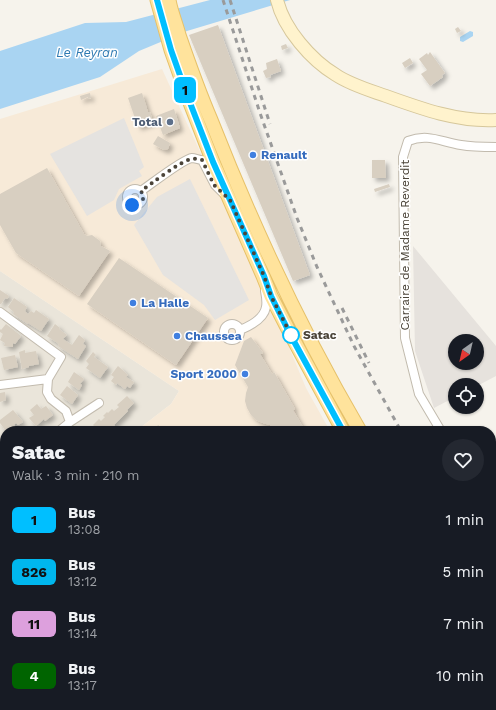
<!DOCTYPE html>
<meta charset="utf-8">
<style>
:root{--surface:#171b24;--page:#242831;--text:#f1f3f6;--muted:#9ea1a6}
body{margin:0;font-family:"Work Sans",sans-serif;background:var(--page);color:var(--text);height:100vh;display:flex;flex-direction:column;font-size:15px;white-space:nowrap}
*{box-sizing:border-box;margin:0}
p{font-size:13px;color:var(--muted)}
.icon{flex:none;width:22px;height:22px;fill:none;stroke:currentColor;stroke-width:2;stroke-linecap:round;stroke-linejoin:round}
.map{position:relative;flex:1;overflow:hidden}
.drawer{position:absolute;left:0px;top:426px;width:496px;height:284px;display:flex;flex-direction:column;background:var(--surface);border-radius:16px 16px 0 0;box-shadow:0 1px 3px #0004}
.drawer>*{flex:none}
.badge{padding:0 8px;border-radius:6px;font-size:14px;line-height:26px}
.needle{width:26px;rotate:214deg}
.fabs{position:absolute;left:448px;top:334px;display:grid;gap:8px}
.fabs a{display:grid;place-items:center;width:36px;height:36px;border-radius:50%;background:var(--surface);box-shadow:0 1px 3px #0004;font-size:20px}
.you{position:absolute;width:20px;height:20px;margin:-10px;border:3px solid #fff;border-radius:50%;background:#1a73e8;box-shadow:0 0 0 6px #1a73e833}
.map>.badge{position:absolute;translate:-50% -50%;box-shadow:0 0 0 2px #fff}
.round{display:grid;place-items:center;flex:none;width:42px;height:42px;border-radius:21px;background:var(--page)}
.overview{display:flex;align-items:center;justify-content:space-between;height:68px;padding:0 12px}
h1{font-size:19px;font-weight:800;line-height:30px}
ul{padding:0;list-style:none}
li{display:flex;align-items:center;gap:12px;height:52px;padding:0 12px}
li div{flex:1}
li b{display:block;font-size:15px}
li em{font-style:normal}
li .badge{min-width:44px;font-weight:700;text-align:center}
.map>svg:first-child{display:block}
</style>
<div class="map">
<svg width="496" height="710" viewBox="0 0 496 710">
<defs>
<filter id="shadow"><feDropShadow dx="3.5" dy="3.5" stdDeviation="2" flood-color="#0004"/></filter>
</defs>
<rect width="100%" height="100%" fill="#f6f3ec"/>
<!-- residential -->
<path fill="#eae5da" d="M0,271L179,391L171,404L136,431H5V535L0,540Z"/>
<!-- commercial -->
<path fill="#f7ead8" d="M162,69L278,321L306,388L330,431H136L171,404L179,391L0,271V119Z
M5,535V705H325L316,710H0V540Z
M403,705H465L469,710H393Z"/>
<!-- industrial -->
<path fill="#e6e2dd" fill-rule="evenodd" d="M413,246L496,346V376L477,386V385H455V397L434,408L415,351ZM455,341H477V363H455Z"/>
<!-- parking -->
<path fill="#e5e3e0" d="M124,118L144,167L139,171L142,176L119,189L114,200L87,216L50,154Z
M190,179L249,300L215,320L204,305L163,275L134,225L157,197Z"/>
<!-- water -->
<path fill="#a9d4f2" d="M210,0H290L187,31L139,51L100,77L0,109V51L85,23L126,22Z
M470,31L473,32V36L463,42L460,41V37Z"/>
<!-- building -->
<path fill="#d8cfc1" filter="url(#shadow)" d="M218,25L310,275L293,281L189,35Z
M458,27L461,31L457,33L455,29Z
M286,44L288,48L282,50L281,46Z
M430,52L445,73L442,75L443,77L430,86L421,74L427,70L419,59L427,53L428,55Z
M410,58L413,63L405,68L402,63Z
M277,59L281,71L270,75L271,77L266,78L263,71L267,69L266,63Z
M90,93L91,98L88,99V97L81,100L80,96Z
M142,93L148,112H150L153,122L138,127L128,98Z
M174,109L180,128L163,135L156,116Z
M158,136L170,143L168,149L164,150L153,144Z
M372,160H385L386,178H372Z
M47,168L84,234L87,236L92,235L100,241L101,246L110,251L79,296L16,253L0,225V194Z
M389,184L390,187L375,192L374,189Z
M119,258L208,318L176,365L87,304Z
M0,290L9,296L7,299L5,298L1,304H0Z
M14,298L27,307L25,311L28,314L31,311L34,313L36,310L49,319L41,331L28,323V324L13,314L14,312L8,307Z
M6,324L21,336L15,344L13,343V347L4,346L5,343L0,340L3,334L0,332V329L1,330Z
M55,324L60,328L59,329L67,335L63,339L72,345L79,335L85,340L83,344L86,346L78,359L58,346L59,344L47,336Z
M251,337L263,353L260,354L272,374L274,372L295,409L293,410L304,429L307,428L308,431H273L270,425L263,423L256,420L251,415L247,408L245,401L246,393L248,387L235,365L244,341Z
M25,350V353L36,351L39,364L29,366V367L22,369L19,352Z
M93,352L96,355L94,357L108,367L100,378L86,368L89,364L86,361Z
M15,355L18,367L4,370L1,358Z
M118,366L128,375L126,377L134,382L130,388L127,386L125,389L117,383L116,385L111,381L114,377L111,375Z
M74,372L84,379L80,384L82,385L79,390L68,382Z
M67,386L78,395L72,404L60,395Z
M5,392L6,400L0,402V393Z
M127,396L134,403L127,410L128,411L114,425L116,427L112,431H99L93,425L99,419L101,421L105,417L103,416L107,412L108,413L112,409L114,411L119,407L117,405Z
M37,404L41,409L46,406L53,415L45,421L44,419L36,426L29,418L34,415L30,410Z
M13,410L23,422L18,425L16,423L14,425L16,428L12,431H6L0,423V420Z
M158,425L164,431H147L152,426L155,430Z
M5,502V511L2,514L0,511V506Z
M0,549L5,553V577L0,573V562L2,560L0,558Z
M0,627L5,639V652L0,654Z
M5,666V686L0,688V668Z
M5,700V705H34L22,710H0L3,709L0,701Z
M247,705H305L303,707L304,710L299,709L297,710H249Z
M434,705H436L440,710H428Z"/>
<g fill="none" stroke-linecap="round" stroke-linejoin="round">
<defs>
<path id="minor" d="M127 197a8 8 0 1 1 16 0a8 8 0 1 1-16 0Z
M141,191C150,185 183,159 192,158C195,158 199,160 202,160L215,185L225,195
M0,312L61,357L48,379L0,385
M224 332a8 8 0 1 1 16 0a8 8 0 1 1-16 0Z
M240,330C250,326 264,319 266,307C267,302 266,296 265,291
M48,379L47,392L51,399L66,411L70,422L59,431
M70,422L99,403
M441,431L419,394L405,338L403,157L408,141C428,133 441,142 461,145C472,147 485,147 496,147
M491,516L496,525
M0,584L5,587
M56,705L57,710
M200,710L211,705"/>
<path id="secondary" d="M277,0C284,29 311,60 336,75C351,85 369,90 386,96C422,109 458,122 496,120
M343,710L350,705
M364,710L371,705"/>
<path id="primary" d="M157,0L171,50L187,95L213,162L263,276L271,296L291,335L343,431
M169,0C171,12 176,23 179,35C189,64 199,92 211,120C253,227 302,332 360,431
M491,610L496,617
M491,647L496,655
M491,671L496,679
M491,693L496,702"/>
</defs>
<!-- minor casing -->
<use href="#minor" stroke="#c2bbae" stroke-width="10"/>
<!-- secondary casing -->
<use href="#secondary" stroke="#d6c79b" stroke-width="14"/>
<!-- primary casing -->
<use href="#primary" stroke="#e6c16a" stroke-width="15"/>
<!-- minor -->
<use href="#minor" stroke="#fff" stroke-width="8"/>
<!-- secondary -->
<use href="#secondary" stroke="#fff3cd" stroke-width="12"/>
<!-- primary -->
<use href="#primary" stroke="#ffe39c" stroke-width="13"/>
<!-- rail -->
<path stroke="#9a9a9a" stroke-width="3" stroke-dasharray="5 5" stroke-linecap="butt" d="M223,0L260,113L297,218L317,267L354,346L401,431
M230,0L270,124
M342,308L369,363
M491,572L496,580"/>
</g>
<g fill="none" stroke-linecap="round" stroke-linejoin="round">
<defs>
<path id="line" d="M157,0L171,50L187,95L213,162L264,276L271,296L291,336L343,431"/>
</defs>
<!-- line casing -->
<use href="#line" stroke="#fff" stroke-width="9"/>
<!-- line -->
<use href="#line" stroke="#00bfff" stroke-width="6"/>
<!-- walk -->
<path stroke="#4b4439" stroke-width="4" stroke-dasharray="0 7.2" d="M132,205H138L143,201V195L141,191C150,185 183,159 192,159C195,158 199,160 202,160L214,185L230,200L264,276L271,296L291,335"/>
</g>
<!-- markers -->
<circle fill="#5c6f8a" stroke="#fff" stroke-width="1.5" cx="170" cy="122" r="4"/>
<g fill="#3f7fe0" stroke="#fff" stroke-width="1.5">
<circle cx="253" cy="155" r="4"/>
<circle cx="133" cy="303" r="4"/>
<circle cx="177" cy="336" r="4"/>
<circle cx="245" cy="374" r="4"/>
</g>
<circle fill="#fff" stroke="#00bfff" stroke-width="2" cx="291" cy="335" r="8"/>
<g text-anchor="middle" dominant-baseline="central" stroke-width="3" stroke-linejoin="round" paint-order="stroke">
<!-- service labels -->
<g font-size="12" font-weight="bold" fill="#4e5e75" stroke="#fff" text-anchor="end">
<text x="162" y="122">Total</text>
</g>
<!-- shop labels -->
<g font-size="12" font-weight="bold" fill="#366cbe" stroke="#fff" text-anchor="start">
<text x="261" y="155">Renault</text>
<text x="141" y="303">La Halle</text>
<text x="185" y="336">Chaussea</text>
<text x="237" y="374" text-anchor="end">Sport 2000</text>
</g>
<!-- street labels -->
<g font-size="12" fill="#4b4439" stroke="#fff">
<text transform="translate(405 245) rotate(-90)">Carraire de Madame Reverdit</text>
</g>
<!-- stop labels -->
<g font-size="12" font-weight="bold" fill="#4b4439" stroke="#fff" text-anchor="start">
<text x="303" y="335">Satac</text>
</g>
<!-- water labels -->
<g font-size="13" font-style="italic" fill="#2e7ab2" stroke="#fff">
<text x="87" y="52">Le Reyran</text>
</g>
</g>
</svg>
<div class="fabs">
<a><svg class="needle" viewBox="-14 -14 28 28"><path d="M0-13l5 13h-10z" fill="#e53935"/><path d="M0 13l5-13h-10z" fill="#9ea1a6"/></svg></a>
<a><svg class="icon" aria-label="locate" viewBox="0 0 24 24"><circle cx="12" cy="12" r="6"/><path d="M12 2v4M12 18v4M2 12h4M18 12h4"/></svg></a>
</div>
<div class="you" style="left:132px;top:205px"></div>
<b class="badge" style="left:185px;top:90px;background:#00bfff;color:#111">1</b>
<section class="drawer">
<div class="overview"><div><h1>Satac</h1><p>Walk · 3 min · 210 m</p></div><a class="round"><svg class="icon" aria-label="heart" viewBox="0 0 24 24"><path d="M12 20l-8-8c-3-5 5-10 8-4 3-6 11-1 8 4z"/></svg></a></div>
<ul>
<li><span class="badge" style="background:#00bfff;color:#111">1</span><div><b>Bus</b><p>13:08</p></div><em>1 min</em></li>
<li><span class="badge" style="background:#00b7ee;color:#111">826</span><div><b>Bus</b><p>13:12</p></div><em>5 min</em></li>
<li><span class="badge" style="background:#dda0dd;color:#111">11</span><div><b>Bus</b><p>13:14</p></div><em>7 min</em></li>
<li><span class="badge" style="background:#006400;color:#fff">4</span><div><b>Bus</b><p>13:17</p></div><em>10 min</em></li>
</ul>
</section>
</div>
